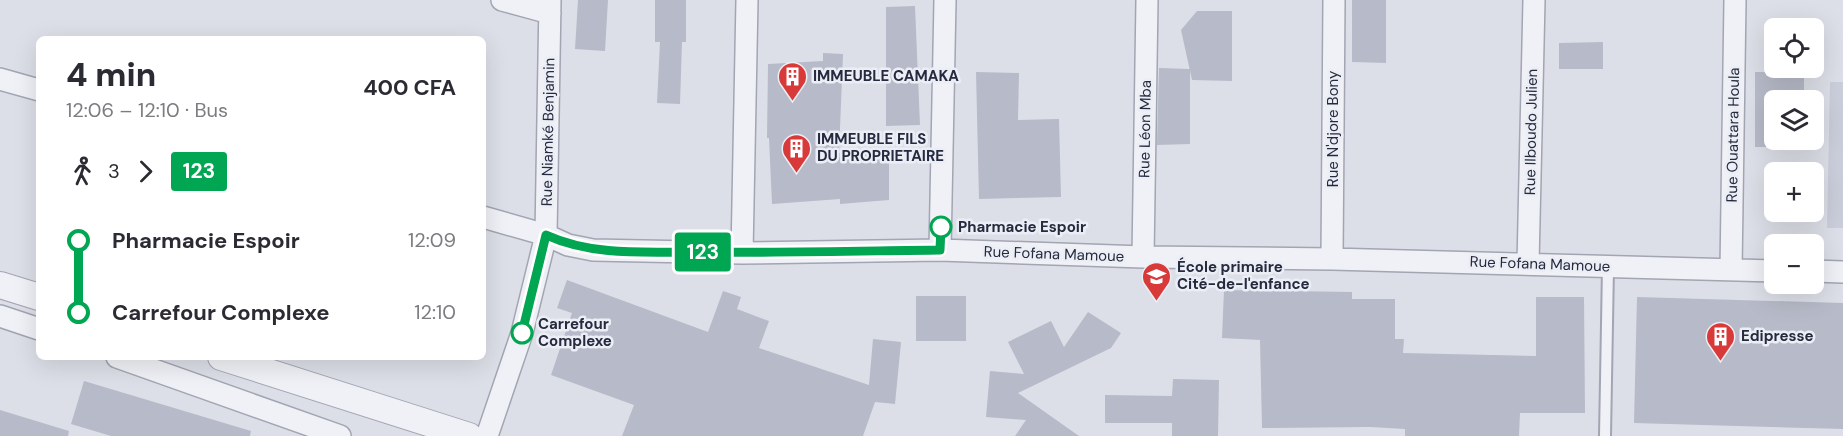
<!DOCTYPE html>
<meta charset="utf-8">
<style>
:root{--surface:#fff;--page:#f7f7f7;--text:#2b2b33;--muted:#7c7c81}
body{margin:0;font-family:"DM Sans",sans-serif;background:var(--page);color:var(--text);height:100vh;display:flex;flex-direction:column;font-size:22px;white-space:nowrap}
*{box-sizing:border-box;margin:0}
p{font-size:20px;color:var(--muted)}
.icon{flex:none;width:33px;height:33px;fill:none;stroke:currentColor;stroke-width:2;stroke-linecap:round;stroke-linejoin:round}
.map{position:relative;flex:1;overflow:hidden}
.sheet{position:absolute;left:36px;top:36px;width:450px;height:324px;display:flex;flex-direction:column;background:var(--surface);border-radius:9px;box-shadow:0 6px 24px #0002}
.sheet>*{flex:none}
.badge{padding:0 12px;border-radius:4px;font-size:21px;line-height:39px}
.buttons{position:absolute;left:1764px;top:18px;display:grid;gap:12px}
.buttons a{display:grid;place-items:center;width:60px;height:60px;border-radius:9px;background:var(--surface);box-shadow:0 6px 24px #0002;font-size:30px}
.map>.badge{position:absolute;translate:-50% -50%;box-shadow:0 0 0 3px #fff}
.legs{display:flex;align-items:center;gap:9px;height:66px;padding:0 30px;font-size:20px}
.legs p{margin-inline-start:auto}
.overview{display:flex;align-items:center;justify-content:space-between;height:102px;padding:0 30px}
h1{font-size:33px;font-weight:800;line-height:45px}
ul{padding:0 30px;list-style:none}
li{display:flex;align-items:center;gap:21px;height:72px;font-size:22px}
li i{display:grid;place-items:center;width:9px;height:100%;margin:0 8px;background:currentColor}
li i::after{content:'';width:15px;height:15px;margin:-8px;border:4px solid;border-radius:50%;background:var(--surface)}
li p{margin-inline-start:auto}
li:first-child i{background:linear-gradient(#0000 50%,currentColor 0)}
li:last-child i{background:linear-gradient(currentColor 50%,#0000 0)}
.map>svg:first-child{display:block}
</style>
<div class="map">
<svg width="1843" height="436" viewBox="0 0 1843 436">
<rect width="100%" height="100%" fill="#dddfe8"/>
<!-- built -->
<path fill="#caceda" d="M1830,82H1843V228H1827Z"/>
<!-- building -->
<path fill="#b7bac8" d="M578,0H608L605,51L575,49Z
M655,0H686V42H682L680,104L657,103L660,42H655Z
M1352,0H1386V63L1352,62Z
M915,6L920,125L886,126V7Z
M1197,11H1232V81L1192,80L1181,30Z
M1603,42V69H1559V43Z
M823,53L843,54L839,153L889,154V200L840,204V199L772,204L769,138H767L768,64L823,61Z
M1159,68L1190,69V144L1157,145Z
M976,72L1019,73L1018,120L1059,119L1061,197L979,199Z
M1755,72H1804V100H1774V147H1755Z
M567,280L708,332L723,291L741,297L737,309L769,321L759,348L869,385L873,339L901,342L895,404L875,402L863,436H622L634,405L551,375L572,313L557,308Z
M1224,290L1352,292V299H1395V339H1404L1403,353L1536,356V297H1584L1585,413H1520L1519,436H1405V429L1370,427L1262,428L1260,340L1222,338Z
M916,296H966V341H916Z
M1637,297L1843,303V429L1634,423Z
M1088,312L1121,333L1111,348L1018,393L1079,436H1015L1026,420L986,417L990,371L1024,374L1008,342L1051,321L1064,347Z
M1173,379L1219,380L1218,436H1172V423H1105V395L1172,396Z
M84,381L251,431L250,436H111L71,424Z
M0,410L69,431L68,436H0Z"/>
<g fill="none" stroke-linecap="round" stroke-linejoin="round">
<defs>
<path id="service" d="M1605,436L1608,267"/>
<path id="minor" d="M502,0L550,13
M0,79L39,90
M483,217L546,235L568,245L593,250L742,253L940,250L1143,257L1332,259L1774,271
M940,250L945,0
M742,253L747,0
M1143,257L1147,0
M1332,259L1334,0
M1528,264L1534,0
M1731,270L1735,0
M1814,271L1843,272
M0,316L39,329
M117,357L340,436
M487,436L522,333L546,235L550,0"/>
<path id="tertiary" d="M0,285L39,297
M221,357L469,436"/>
</defs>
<!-- service casing -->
<use href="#service" stroke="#a2a5b2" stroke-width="14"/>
<!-- minor casing -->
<use href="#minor" stroke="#a2a5b2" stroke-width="24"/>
<!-- tertiary casing -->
<use href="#tertiary" stroke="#a2a5b2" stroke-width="28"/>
<!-- service -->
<use href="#service" stroke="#f0f1f6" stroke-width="10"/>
<!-- minor -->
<use href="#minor" stroke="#f0f1f6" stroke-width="21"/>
<!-- tertiary -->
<use href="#tertiary" stroke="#f0f1f6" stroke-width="26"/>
</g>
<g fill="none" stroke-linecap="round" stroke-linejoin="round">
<defs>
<path id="line-1" d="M522,333L546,235C592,256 644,252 694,252C776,253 858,251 940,250L941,227"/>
</defs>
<!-- line-1 casing -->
<use href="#line-1" stroke="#fff" stroke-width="14"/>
<!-- line-1 -->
<use href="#line-1" stroke="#00a651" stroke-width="9"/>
</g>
<!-- icons -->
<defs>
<symbol id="building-pin" viewBox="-11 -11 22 30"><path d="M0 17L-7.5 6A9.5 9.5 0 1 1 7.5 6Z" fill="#d73a38" stroke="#eceef5"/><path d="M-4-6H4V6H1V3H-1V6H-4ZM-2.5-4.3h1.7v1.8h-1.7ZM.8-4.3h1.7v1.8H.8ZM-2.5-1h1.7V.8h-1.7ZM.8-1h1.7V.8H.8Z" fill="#fff"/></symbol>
<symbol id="school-pin" viewBox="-11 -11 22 30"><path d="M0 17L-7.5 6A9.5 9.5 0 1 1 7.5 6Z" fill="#d73a38" stroke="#eceef5"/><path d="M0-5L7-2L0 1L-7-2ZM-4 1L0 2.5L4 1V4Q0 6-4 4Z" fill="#fff"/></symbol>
</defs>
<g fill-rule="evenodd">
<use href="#building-pin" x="776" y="60" width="33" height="45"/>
<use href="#building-pin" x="780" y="132" width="33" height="45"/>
<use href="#school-pin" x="1140" y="260" width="33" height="45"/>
<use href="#building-pin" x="1704" y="320" width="33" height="45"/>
</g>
<!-- markers -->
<g fill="#fff" stroke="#00a651" stroke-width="3">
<circle cx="941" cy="227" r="10"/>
<circle cx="522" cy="333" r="10"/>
</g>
<g text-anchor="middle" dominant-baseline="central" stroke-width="5" stroke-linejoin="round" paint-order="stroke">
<!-- poi labels -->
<g font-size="15" font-weight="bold" fill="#252a3f" stroke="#eceef5" text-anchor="start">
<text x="813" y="76">IMMEUBLE CAMAKA</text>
<text x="817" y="139">IMMEUBLE FILS<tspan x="817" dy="17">DU PROPRIETAIRE</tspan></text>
<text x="1177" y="267">École primaire<tspan x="1177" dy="17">Cité-de-l'enfance</tspan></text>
<text x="1741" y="336">Edipresse</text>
</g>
<!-- street labels -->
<g font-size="15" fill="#252a3f" stroke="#eceef5">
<text transform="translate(1145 129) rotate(-89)">Rue Léon Mba</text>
<text transform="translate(1333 129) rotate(-90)">Rue N'djore Bony</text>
<text transform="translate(548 132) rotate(-89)">Rue Niamké Benjamin</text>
<text transform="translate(1531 132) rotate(-89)">Rue Ilboudo Julien</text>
<text transform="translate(1733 135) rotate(-89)">Rue Ouattara Houla</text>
<text transform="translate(1054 254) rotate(2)">Rue Fofana Mamoue</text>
<text transform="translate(1540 264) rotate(2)">Rue Fofana Mamoue</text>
</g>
<!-- stop labels -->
<g font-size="15" font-weight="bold" fill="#252a3f" stroke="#eceef5" text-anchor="start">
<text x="958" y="227">Pharmacie Espoir</text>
<text x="538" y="324">Carrefour<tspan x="538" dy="17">Complexe</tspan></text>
</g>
</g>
</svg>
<div class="buttons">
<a><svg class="icon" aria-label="locate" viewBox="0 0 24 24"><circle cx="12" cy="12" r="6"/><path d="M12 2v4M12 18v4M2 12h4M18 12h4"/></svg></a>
<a><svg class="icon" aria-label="layers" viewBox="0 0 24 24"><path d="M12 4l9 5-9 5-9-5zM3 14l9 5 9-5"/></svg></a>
<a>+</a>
<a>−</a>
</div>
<b class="badge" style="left:703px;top:252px;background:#00a651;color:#fff">123</b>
<section class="sheet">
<div class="overview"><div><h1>4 min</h1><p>12:06 – 12:10 · Bus</p></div><b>400 CFA</b></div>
<div class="legs"><svg class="icon" aria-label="walk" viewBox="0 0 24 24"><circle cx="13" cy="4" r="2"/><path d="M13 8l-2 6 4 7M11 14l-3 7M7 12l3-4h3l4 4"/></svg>3<svg class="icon" aria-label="forward" viewBox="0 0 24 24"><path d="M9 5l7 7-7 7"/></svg><b class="badge" style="background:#00a651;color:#fff">123</b></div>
<ul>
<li><i style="color:#00a651"></i><b>Pharmacie Espoir</b><p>12:09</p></li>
<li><i style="color:#00a651"></i><b>Carrefour Complexe</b><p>12:10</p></li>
</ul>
</section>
</div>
